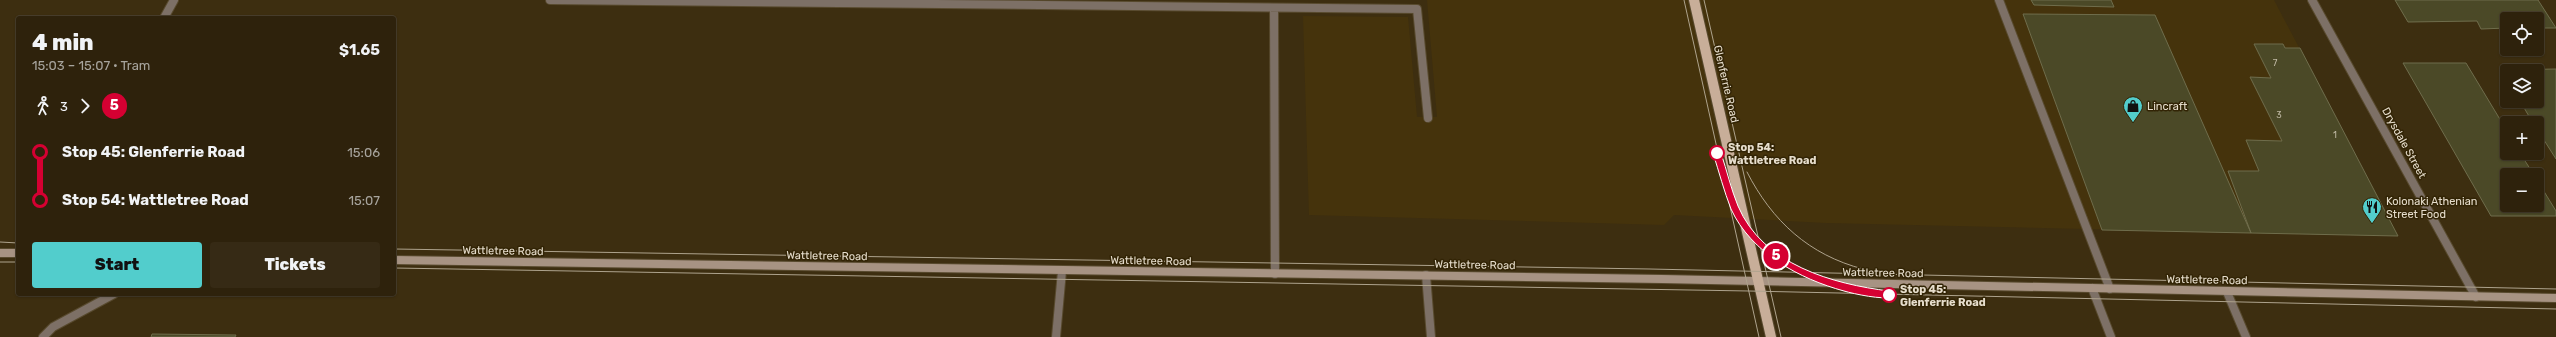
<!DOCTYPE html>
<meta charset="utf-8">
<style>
:root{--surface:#2e220c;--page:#362a15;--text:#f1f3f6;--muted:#a7a49d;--line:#493f2d;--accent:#52cdcc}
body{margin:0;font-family:Rubik,sans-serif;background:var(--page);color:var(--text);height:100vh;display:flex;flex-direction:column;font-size:15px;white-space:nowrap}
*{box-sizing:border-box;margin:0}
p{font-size:13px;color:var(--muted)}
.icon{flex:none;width:22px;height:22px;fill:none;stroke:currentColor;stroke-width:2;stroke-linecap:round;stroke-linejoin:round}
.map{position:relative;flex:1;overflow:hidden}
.panel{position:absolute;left:16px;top:16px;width:380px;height:280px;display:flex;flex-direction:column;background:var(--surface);border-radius:4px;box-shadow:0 1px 3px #0004,0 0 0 1px var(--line)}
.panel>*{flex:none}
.badge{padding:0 8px;border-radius:13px;font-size:14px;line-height:26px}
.buttons{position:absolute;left:2500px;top:12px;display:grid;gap:8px}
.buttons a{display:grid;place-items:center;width:44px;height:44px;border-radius:4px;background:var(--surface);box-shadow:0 1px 3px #0004,0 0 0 1px var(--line);font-size:20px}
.map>.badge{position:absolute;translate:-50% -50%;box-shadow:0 0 0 2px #fff}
.legs{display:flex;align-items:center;gap:6px;height:44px;padding:0 16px;font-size:13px}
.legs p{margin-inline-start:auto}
.head{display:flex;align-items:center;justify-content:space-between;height:68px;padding:0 16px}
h1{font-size:22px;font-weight:800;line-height:30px}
.action{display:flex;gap:8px;margin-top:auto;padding:8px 16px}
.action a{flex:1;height:46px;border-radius:4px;background:var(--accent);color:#111;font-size:16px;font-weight:800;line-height:46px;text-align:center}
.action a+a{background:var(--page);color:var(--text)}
ul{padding:0 16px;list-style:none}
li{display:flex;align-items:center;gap:14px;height:48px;font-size:15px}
li i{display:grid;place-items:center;width:6px;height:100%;margin:0 5px;background:currentColor}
li i::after{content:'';width:10px;height:10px;margin:-5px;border:3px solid;border-radius:50%;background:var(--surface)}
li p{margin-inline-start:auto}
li:first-child i{background:linear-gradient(#0000 50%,currentColor 0)}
li:last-child i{background:linear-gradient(currentColor 50%,#0000 0)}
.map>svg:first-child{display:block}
</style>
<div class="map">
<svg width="2556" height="337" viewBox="0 0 2556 337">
<rect width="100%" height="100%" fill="#3d2e10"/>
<!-- built -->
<path fill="#45330c" d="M1427,0H2274L2398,236L1826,223L1674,215L1664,225L1309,215L1303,16L1408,17L1417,117H1437Z"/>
<!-- building -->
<path fill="#4b4927" stroke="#6f6d4c" d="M2031,0H2111L2114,7L2034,5Z
M2395,0H2538L2556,28H2537V19H2507V28L2481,29L2477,21L2408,22Z
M2023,14L2155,15L2251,233L2102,230Z
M2254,44H2283L2285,48H2300L2398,236L2251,233L2228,171H2259L2246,140L2282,141L2250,77L2271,78Z
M2403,63H2466L2507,131V153H2520L2534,175H2507V205H2537V180L2556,211V216H2491Z
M2556,69V159L2537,129V123H2533L2520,101H2537V71H2507V81L2500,70Z
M152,334L236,335L235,337H151Z"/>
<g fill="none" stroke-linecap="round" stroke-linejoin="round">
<defs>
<path id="lane" d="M550,0L1417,9L1428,118
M1999,0L2110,289
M1274,9L1275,274
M1426,275L1431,337
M2092,288L2111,337
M2227,292L2246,337
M43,337L53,327L114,294
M1056,337L1062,271"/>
<path id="street" d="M2312,0L2476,297
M164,18L174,0"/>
<path id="secondary" d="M0,253H18
M394,260L1662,279L2556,298"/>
<path id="primary" d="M1694,0L1771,337"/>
</defs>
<!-- lane casing -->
<use href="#lane" stroke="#584a2e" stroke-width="10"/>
<!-- street casing -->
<use href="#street" stroke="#584a2e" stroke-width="10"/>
<!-- secondary casing -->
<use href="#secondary" stroke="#584a2e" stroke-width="10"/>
<!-- primary casing -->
<use href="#primary" stroke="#584a2e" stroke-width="12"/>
<!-- lane -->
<use href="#lane" stroke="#7d7066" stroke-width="8"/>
<!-- street -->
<use href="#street" stroke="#7d7066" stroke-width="8"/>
<!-- secondary -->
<use href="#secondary" stroke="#a79383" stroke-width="8"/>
<!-- primary -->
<use href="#primary" stroke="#c8ae99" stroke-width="10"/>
<!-- tram -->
<path stroke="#aea38d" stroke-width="1" d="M1684,0L1759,337
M1704,0L1781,337
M1747,172C1772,221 1809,255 1863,269
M1733,202C1758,254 1799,275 1852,290
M0,242L18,243
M394,249L1650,269L2556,289
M0,262H18
M394,268L1749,291L2556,309"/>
</g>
<!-- line-1 -->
<path fill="#d50032" stroke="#fff" d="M1717,150L1721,153C1727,171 1731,189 1738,206C1763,265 1833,284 1889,291L1892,292V297C1883,300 1854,294 1844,291C1800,279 1751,253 1731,209C1724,191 1719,172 1713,153Z"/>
<!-- icons -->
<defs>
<symbol id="shop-pin" viewBox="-11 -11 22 30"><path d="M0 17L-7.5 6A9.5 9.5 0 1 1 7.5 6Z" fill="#52cdcc" stroke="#322405"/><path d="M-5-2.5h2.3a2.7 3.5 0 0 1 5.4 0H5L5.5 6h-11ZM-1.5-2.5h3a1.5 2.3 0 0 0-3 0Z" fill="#111"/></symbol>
<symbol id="restaurant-pin" viewBox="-11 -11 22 30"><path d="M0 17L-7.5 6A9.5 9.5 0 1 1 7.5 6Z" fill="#52cdcc" stroke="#322405"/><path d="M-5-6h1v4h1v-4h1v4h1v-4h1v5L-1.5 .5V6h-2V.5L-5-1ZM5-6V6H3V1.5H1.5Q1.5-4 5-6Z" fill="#111"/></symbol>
</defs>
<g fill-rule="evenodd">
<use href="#shop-pin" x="2122" y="95" width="22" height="30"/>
<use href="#restaurant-pin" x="2361" y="196" width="22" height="30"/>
</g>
<!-- markers -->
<g fill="#fff" stroke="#d50032" stroke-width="2">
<circle cx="1717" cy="153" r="7"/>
<circle cx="1889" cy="295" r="7"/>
</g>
<g text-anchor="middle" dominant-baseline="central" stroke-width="3" stroke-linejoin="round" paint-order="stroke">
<!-- number labels -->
<g font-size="9" fill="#c0b9a4">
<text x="2275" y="63">7</text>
<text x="2279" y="115">3</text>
<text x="2335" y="135">1</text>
</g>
<!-- street labels -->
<g font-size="11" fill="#e7decd" stroke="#322405">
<text transform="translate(1726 84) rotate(77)">Glenferrie Road</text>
<text transform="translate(2404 143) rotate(61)">Drysdale Street</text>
<text transform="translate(503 251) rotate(1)">Wattletree Road</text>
<text transform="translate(827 256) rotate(1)">Wattletree Road</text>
<text transform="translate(1151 261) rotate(1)">Wattletree Road</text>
<text transform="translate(1475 265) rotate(1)">Wattletree Road</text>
<text transform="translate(1883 273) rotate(1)">Wattletree Road</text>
<text transform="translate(2207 280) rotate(1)">Wattletree Road</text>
</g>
<!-- poi labels -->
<g font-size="11" fill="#e7decd" stroke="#322405" text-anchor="start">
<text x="2147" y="106">Lincraft</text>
<text x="2386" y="201">Kolonaki Athenian<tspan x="2386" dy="13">Street Food</tspan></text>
</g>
<!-- stop labels -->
<g font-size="11" font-weight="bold" fill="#e7decd" stroke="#322405" text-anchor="start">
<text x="1728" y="147">Stop 54:<tspan x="1728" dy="13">Wattletree Road</tspan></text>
<text x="1900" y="289">Stop 45:<tspan x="1900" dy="13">Glenferrie Road</tspan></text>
</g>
</g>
</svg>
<div class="buttons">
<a><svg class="icon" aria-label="locate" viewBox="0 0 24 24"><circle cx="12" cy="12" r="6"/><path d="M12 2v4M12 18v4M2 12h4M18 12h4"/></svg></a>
<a><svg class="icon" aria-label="layers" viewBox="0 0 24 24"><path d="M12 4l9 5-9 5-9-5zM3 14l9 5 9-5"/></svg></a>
<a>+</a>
<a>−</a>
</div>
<b class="badge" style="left:1776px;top:256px;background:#d50032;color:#fff">5</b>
<section class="panel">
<div class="head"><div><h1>4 min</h1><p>15:03 – 15:07 · Tram</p></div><b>$1.65</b></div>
<div class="legs"><svg class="icon" aria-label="walk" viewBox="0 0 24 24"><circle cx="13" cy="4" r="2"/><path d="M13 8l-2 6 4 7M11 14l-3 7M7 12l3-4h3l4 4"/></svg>3<svg class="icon" aria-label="forward" viewBox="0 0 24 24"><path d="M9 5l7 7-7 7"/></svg><b class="badge" style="background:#d50032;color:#fff">5</b></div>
<ul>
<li><i style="color:#d50032"></i><b>Stop 45: Glenferrie Road</b><p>15:06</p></li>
<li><i style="color:#d50032"></i><b>Stop 54: Wattletree Road</b><p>15:07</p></li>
</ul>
<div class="action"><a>Start</a><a>Tickets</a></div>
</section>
</div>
